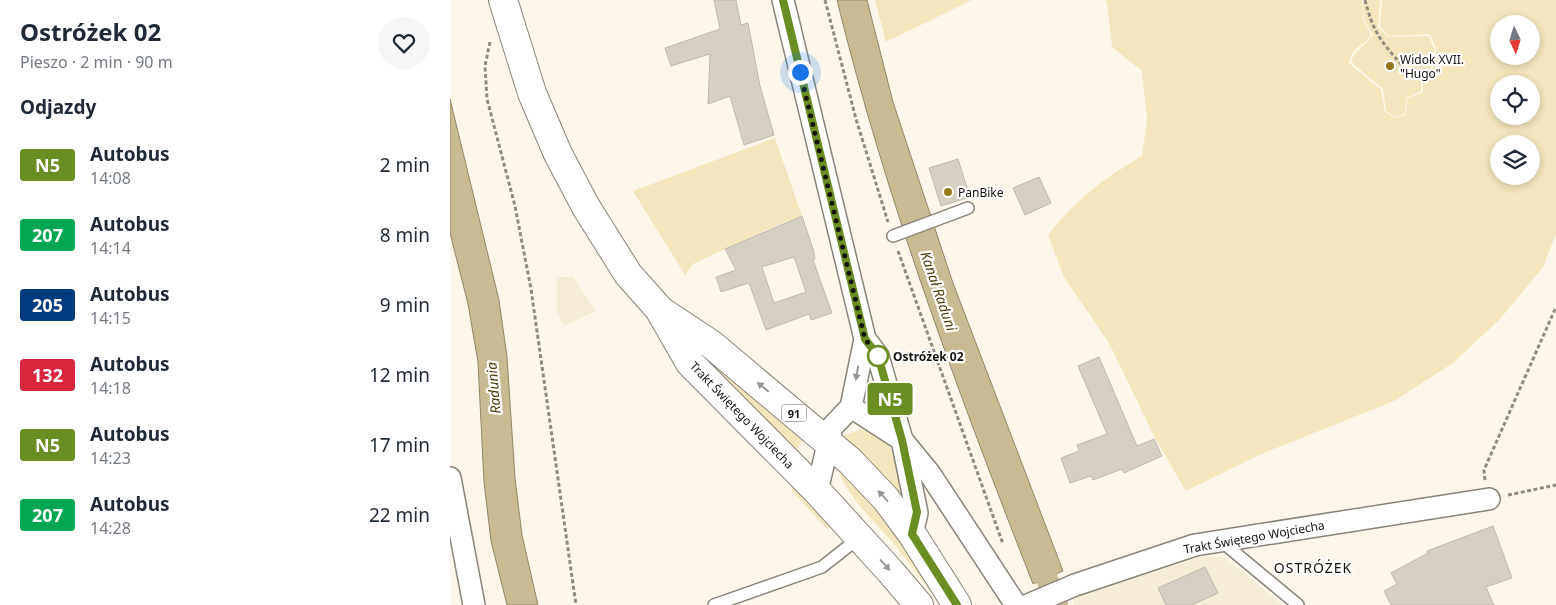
<!DOCTYPE html>
<html lang="pl">
<meta charset="utf-8">
<style>
:root{--surface:#fff;--page:#f6f6f7;--text:#1f2937;--muted:#747a83}
body{margin:0;font-family:"Noto Sans",sans-serif;background:var(--page);color:var(--text);height:100vh;display:flex;flex-direction:column;font-size:19px;white-space:nowrap}
*{box-sizing:border-box;margin:0}
p{font-size:16px;color:var(--muted)}
.icon{flex:none;width:28px;height:28px;fill:none;stroke:currentColor;stroke-width:2;stroke-linecap:round;stroke-linejoin:round}
.map{position:relative;flex:1;overflow:hidden}
.drawer{display:flex;flex-direction:column;background:var(--surface);width:450px}
.drawer>*{flex:none}
.badge{padding:0 10px;border-radius:4px;font-size:18px;line-height:32px}
.needle{width:32px;rotate:176deg}
.controls{position:absolute;left:1040px;top:15px;display:grid;gap:10px}
.controls a{display:grid;place-items:center;width:50px;height:50px;border-radius:50%;background:var(--surface);box-shadow:0 2px 8px #0003;font-size:25px}
.you{position:absolute;width:25px;height:25px;margin:-12px;border:4px solid #fff;border-radius:50%;background:#1a73e8;box-shadow:0 0 0 8px #1a73e833}
.map>.badge{position:absolute;translate:-50% -50%;box-shadow:0 0 0 2px #fff}
h2{padding:0 20px;font-size:19px;line-height:45px}
.round{display:grid;place-items:center;flex:none;width:52px;height:52px;border-radius:26px;background:var(--page)}
.head{display:flex;align-items:center;justify-content:space-between;height:85px;padding:0 20px}
h1{font-size:24px;font-weight:700;line-height:38px}
ul{padding:0;list-style:none}
li{display:flex;align-items:center;gap:15px;height:70px;padding:0 20px}
li div{flex:1}
li b{display:block;font-size:19px}
li em{font-style:normal}
li .badge{min-width:55px;font-weight:700;text-align:center}
main{display:flex;flex:1;min-height:0}
.map>svg:first-child{display:block}
</style>
<main>
<section class="drawer">
<div class="head"><div><h1>Ostróżek 02</h1><p>Pieszo · 2 min · 90 m</p></div><a class="round"><svg class="icon" aria-label="heart" viewBox="0 0 24 24"><path d="M12 20l-8-8c-3-5 5-10 8-4 3-6 11-1 8 4z"/></svg></a></div>
<h2>Odjazdy</h2>
<ul>
<li><span class="badge" style="background:#6b8e23;color:#fff">N5</span><div><b>Autobus</b><p>14:08</p></div><em>2 min</em></li>
<li><span class="badge" style="background:#00a651;color:#fff">207</span><div><b>Autobus</b><p>14:14</p></div><em>8 min</em></li>
<li><span class="badge" style="background:#003b80;color:#fff">205</span><div><b>Autobus</b><p>14:15</p></div><em>9 min</em></li>
<li><span class="badge" style="background:#d7263d;color:#fff">132</span><div><b>Autobus</b><p>14:18</p></div><em>12 min</em></li>
<li><span class="badge" style="background:#6b8e23;color:#fff">N5</span><div><b>Autobus</b><p>14:23</p></div><em>17 min</em></li>
<li><span class="badge" style="background:#00a651;color:#fff">207</span><div><b>Autobus</b><p>14:28</p></div><em>22 min</em></li>
</ul>
</section>
<div class="map">
<svg width="1106" height="605" viewBox="0 0 1106 605">
<rect width="100%" height="100%" fill="#fcf7ea"/>
<!-- built -->
<path fill="#f4ecd7" d="M107,277H123L146,311L114,326L107,312Z
M754,556L774,557L833,605H624L622,599L629,596Z"/>
<!-- green -->
<path fill="#f3e5bd" fill-rule="evenodd" d="M425,0H522L436,42Z
M654,0H912L913,20L921,35C912,48 904,44 899,63L931,90L935,112L946,118L956,115L957,99L973,92V76L983,68L986,49L980,34L939,36L930,27L932,0H1106V234L1093,267L1050,319L1003,363L944,401L809,455L736,491L705,438L659,343L614,277L598,235C628,197 651,181 692,156L697,120L692,71L662,47L657,2ZM1049,24H1081V56H1049ZM1049,84H1081V116H1049ZM1049,144H1081V176H1049Z
M913,0H930L928,27L938,37L979,36L984,49L982,67L971,75V91L956,98L955,114L946,117L936,111L933,89L901,62C905,49 915,46 923,35L914,20Z
M325,138L352,216L325,226L243,264L235,275L183,191Z
M227,332L355,434L346,453Z
M410,430C446,435 449,466 453,497L392,436Z
M385,461L421,497L495,605H490C475,584 460,563 443,543C421,518 394,493 385,461Z
M344,484L379,520L378,530L341,490Z"/>
<!-- water -->
<path fill="#c8ba92" stroke="#92886a" d="M387,0H417L443,102L503,283L613,571L583,584C508,392 436,200 387,0Z
M0,99L49,300L57,357L65,478L72,535L88,605H57L41,541L34,482L28,362L18,304L0,233Z"/>
<g fill="none" stroke-linecap="round" stroke-linejoin="round">
<!-- canal -->
<path stroke="#c8ba92" stroke-width="22" d="M586,550L607,605"/>
</g>
<!-- building -->
<path fill="#d5d0c3" stroke="#beb9ac" fill-rule="evenodd" d="M264,0H286L291,25L298,23L310,86L324,135L294,145L280,96L258,104L260,54L221,66L215,48L270,29Z
M508,159L520,197L491,206L479,168Z
M589,177L601,203L575,215L563,188Z
M352,216L363,249L365,259L363,260L382,313L361,320L359,314L316,330L299,283L271,292L266,277L286,270L275,249ZM344,257L356,292L324,303L312,267Z
M649,357L687,446L704,439L712,456L674,473L672,469L643,480L641,476L620,483L611,458L629,451L627,445L657,434L628,366Z
M1043,526L1062,578L1036,587L1044,605H941L934,591L947,584L941,573L978,553L977,551Z
M755,567L768,593L742,605H716L708,588Z"/>
<g fill="none" stroke-linecap="round" stroke-linejoin="round">
<defs>
<path id="service" d="M443,236L518,208
M771,541L848,605
M264,605L372,567L410,537"/>
<path id="minor" d="M333,0L415,339L428,356L452,440L467,513L462,534
M401,407L452,440L480,474L566,605
M0,478L24,605
M367,491L382,427L401,407L415,339
M578,605L625,585L745,545L1039,499"/>
<path id="primary" d="M53,0L82,93L108,154L136,207L178,274L209,309L240,363L367,491L440,571L469,605
M214,313L261,344L400,461L436,499L462,534L507,605"/>
</defs>
<!-- service casing -->
<use href="#service" stroke="#898478" stroke-width="14"/>
<!-- minor casing -->
<use href="#minor" stroke="#898478" stroke-width="24"/>
<!-- primary casing -->
<use href="#primary" stroke="#898478" stroke-width="30"/>
<!-- path -->
<path stroke="#8e8b81" stroke-width="3" stroke-dasharray="4 2.5" stroke-linecap="butt" d="M375,0L406,119L438,222
M915,0C923,31 930,41 952,65
M40,42L35,66L37,99L65,206L81,289L126,605
M448,251L553,544
M1035,480L1034,470L1106,307
M1058,495L1106,485"/>
<!-- service -->
<use href="#service" stroke="#fff" stroke-width="11"/>
<!-- minor -->
<use href="#minor" stroke="#fff" stroke-width="21"/>
<!-- primary -->
<use href="#primary" stroke="#fff" stroke-width="28"/>
</g>
<!-- one-way arrows -->
<defs><path id="oneway-solid" d="M-6-.8H1V-3.2L6.5 0L1 3.2V.8H-6Z" transform="scale(1.25)"/></defs>
<g fill="#969593">
<use href="#oneway-solid" transform="translate(407 373) rotate(100)"/>
<use href="#oneway-solid" transform="translate(313 387) rotate(-141)"/>
<use href="#oneway-solid" transform="translate(433 496) rotate(-132)"/>
<use href="#oneway-solid" transform="translate(435 565) rotate(48)"/>
</g>
<g fill="none" stroke-linecap="round" stroke-linejoin="round">
<defs>
<path id="line" d="M333,0L415,339L428,356L452,440L467,512L462,534L507,605"/>
</defs>
<!-- line casing -->
<use href="#line" stroke="#fff" stroke-width="11"/>
<!-- line -->
<use href="#line" stroke="#6b8e23" stroke-width="8"/>
<!-- walk -->
<path stroke="#15130e" stroke-width="5" stroke-dasharray="0 9" d="M350,72L415,339L428,356"/>
</g>
<!-- markers -->
<g fill="#91761c" stroke="#fff" stroke-width="2">
<circle cx="940" cy="66" r="5"/>
<circle cx="498" cy="192" r="5"/>
</g>
<circle fill="#fff" stroke="#6b8e23" stroke-width="2.5" cx="428" cy="356" r="10"/>
<g text-anchor="middle" dominant-baseline="central" stroke-width="4.5" stroke-linejoin="round" paint-order="stroke">
<!-- shield labels -->
<rect fill="#fff" stroke="#5b5a56" stroke-width="1" x="331.5" y="404.5" width="25" height="17" rx="4"/>
<g font-size="11" font-weight="bold" fill="#15130e">
<text x="344" y="413">91</text>
</g>
<!-- poi labels -->
<g font-size="12" fill="#15130e" stroke="#fff" text-anchor="start">
<text x="950" y="59">Widok XVII.<tspan x="950" dy="14">"Hugo"</tspan></text>
<text x="508" y="192">PanBike</text>
</g>
<!-- stop labels -->
<g font-size="12" font-weight="bold" fill="#15130e" stroke="#fff" text-anchor="start">
<text x="443" y="356">Ostróżek 02</text>
</g>
<!-- street labels -->
<g font-size="12" fill="#15130e" stroke="#fff">
<text transform="translate(292 415) rotate(46)">Trakt Świętego Wojciecha</text>
<text transform="translate(804 537) rotate(-10)">Trakt Świętego Wojciecha</text>
</g>
<!-- water labels -->
<g font-size="14" font-style="italic" fill="#4f400e" stroke="#fff">
<text transform="translate(489 291) rotate(71)">Kanał Raduni</text>
<text transform="translate(43 388) rotate(-95)">Radunia</text>
</g>
<!-- neighbourhood labels -->
<g font-size="14" letter-spacing="1" fill="#15130e" stroke="#fff">
<text x="863" y="567">OSTRÓŻEK</text>
</g>
</g>
</svg>
<div class="controls">
<a><svg class="needle" viewBox="-14 -14 28 28"><path d="M0-13l5 13h-10z" fill="#e53935"/><path d="M0 13l5-13h-10z" fill="#747a83"/></svg></a>
<a><svg class="icon" aria-label="locate" viewBox="0 0 24 24"><circle cx="12" cy="12" r="6"/><path d="M12 2v4M12 18v4M2 12h4M18 12h4"/></svg></a>
<a><svg class="icon" aria-label="layers" viewBox="0 0 24 24"><path d="M12 4l9 5-9 5-9-5zM3 14l9 5 9-5"/></svg></a>
</div>
<div class="you" style="left:350px;top:72px"></div>
<b class="badge" style="left:440px;top:399px;background:#6b8e23;color:#fff">N5</b>
</div>
</main>
